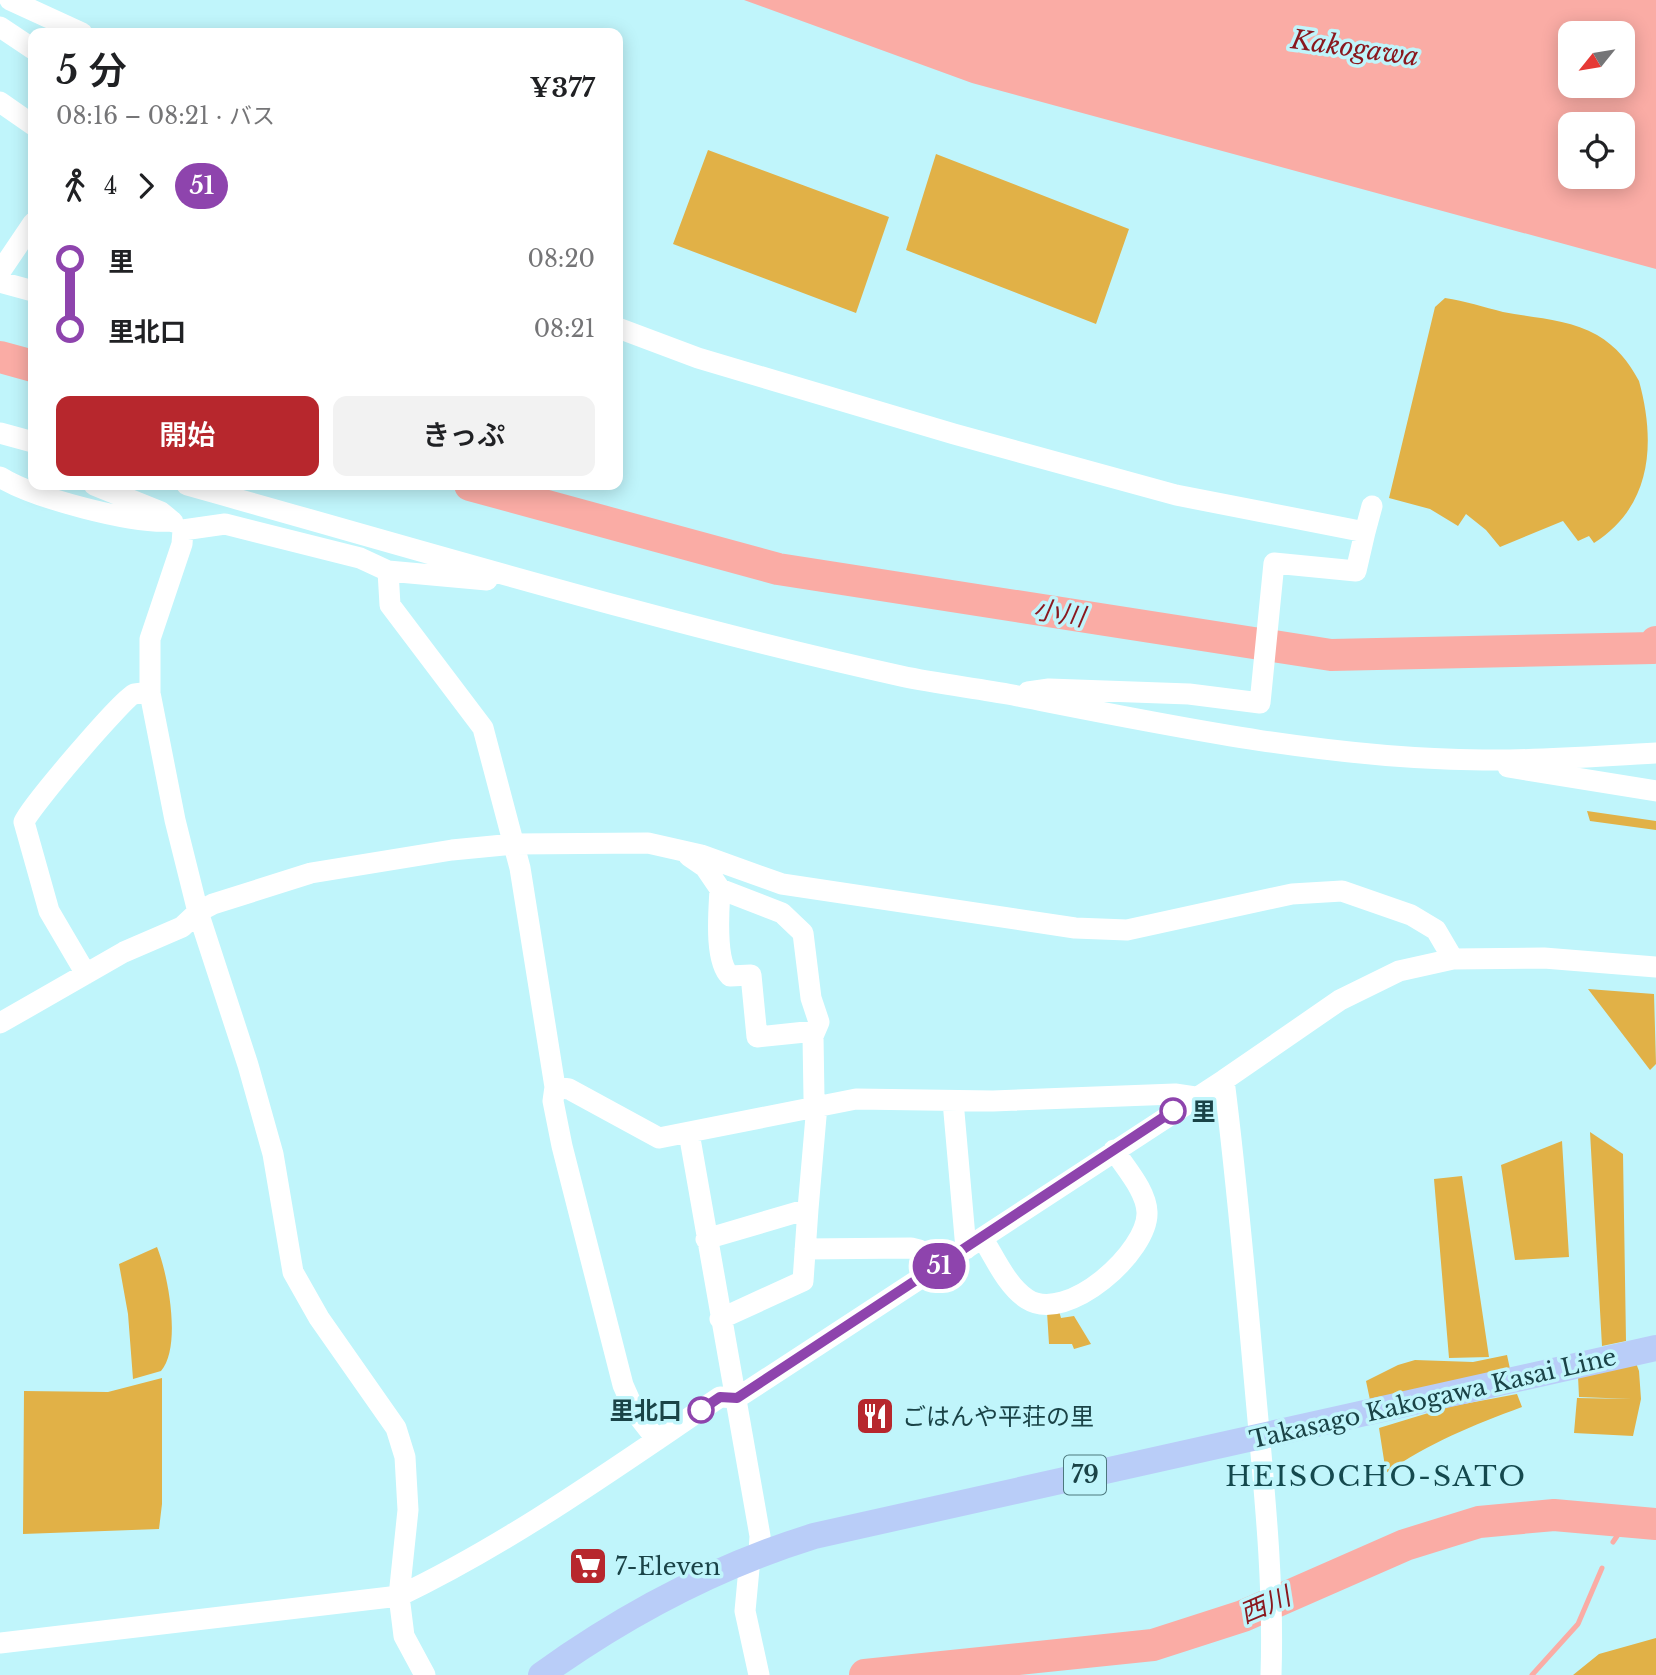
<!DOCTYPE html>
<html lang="ja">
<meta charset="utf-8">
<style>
:root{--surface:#fff;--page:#f2f2f2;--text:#202124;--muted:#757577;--accent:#b7272d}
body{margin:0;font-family:"Libre Baskerville","Noto Sans JP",serif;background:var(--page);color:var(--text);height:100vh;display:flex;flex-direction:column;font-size:26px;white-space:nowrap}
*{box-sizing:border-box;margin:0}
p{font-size:23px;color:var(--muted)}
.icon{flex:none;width:38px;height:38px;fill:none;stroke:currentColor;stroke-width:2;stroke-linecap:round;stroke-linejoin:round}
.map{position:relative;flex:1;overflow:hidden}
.details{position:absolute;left:28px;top:28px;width:595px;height:462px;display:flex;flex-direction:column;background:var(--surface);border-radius:14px;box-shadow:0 4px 18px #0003}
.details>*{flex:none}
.badge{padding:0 14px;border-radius:23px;font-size:24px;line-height:46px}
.needle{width:46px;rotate:240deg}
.fabs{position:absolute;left:1558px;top:21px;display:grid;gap:14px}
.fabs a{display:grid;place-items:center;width:77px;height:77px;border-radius:14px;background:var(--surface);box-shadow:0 4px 18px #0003;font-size:35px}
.map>.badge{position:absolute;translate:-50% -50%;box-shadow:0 0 0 4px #fff}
.legs{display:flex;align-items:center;gap:10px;height:77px;padding:0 28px;font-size:23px}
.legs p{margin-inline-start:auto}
.summary{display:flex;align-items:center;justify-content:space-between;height:119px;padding:0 28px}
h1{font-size:38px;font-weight:600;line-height:52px}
.action{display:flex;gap:14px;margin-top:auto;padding:14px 28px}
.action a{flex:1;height:80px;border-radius:14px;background:var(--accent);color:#fff;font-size:28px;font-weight:600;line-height:80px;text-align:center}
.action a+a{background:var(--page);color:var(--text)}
ul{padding:0 28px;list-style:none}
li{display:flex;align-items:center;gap:24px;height:70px;font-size:26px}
li i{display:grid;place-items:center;width:10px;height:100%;margin:0 9px;background:currentColor}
li i::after{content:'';width:18px;height:18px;margin:-9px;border:5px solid;border-radius:50%;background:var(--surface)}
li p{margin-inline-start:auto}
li:first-child i{background:linear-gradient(#0000 50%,currentColor 0)}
li:last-child i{background:linear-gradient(currentColor 50%,#0000 0)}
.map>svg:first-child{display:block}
</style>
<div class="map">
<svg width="1656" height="1675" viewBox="0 0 1656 1675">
<rect width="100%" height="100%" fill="#c0f5fb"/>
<!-- green -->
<path fill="#e1b147" d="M708,150L889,217L856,313L673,244Z
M936,154L1129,229L1096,324L906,250Z
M1445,298C1465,301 1484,307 1503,312C1533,318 1569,319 1597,335C1617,347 1628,361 1639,381C1656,443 1652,506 1594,543L1589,536L1578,541L1563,521L1500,547L1486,530L1466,514L1458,526L1430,509L1389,498L1435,307Z
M1587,811L1656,821V830L1590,821Z
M1588,989L1654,994L1656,1064L1650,1070Z
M1590,1132L1623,1154L1626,1341L1602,1346Z
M1562,1141L1569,1257L1515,1260L1501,1165Z
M1462,1176L1489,1357L1449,1358L1434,1179Z
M157,1247C168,1274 182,1347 161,1371L133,1379L128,1314L119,1264Z
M1059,1311L1061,1318L1074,1316L1091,1344L1074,1349L1072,1344H1049L1047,1312Z
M1507,1355L1510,1369L1370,1400L1366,1381L1398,1365L1415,1360L1473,1362Z
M1636,1363L1639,1371L1641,1399L1633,1436L1574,1433L1577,1398L1632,1399L1579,1397L1578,1376Z
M162,1378V1504L159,1529L23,1534L24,1391L108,1392Z
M1517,1394L1522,1407C1473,1425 1429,1443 1386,1473L1379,1428L1448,1407Z
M1656,1638V1675H1573L1599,1654Z"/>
<!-- water -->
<path fill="#faaca5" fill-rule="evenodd" d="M744,0H1656V269L972,83ZM1570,33H1622V86H1570ZM1570,124H1622V177H1570Z"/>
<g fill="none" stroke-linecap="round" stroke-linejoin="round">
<!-- stream -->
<path stroke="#faaca5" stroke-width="5" d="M1613,1542L1628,1520
M1532,1675L1578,1624L1602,1568"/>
<!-- river -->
<path stroke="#faaca5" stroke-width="32" d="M0,357L33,366
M470,485L778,569L1331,655L1653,648L1656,642
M865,1675L1153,1645L1243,1616L1405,1545L1479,1522L1554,1515L1656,1524"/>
<!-- minor -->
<path stroke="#fff" stroke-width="21" d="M10,0L82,33
M0,27L33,49
M0,102L33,125
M0,272L33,223
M0,282L33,291
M618,328L698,358L954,434L1176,495L1365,532L1356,571L1274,563L1260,703L1189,694L1049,689L1028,692
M0,433L33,442
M0,477C34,498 132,524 172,521
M94,485L161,512L173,522
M187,485C424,551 661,623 901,676C938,684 976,688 1013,695C1165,725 1327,759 1483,760C1540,761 1598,756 1656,753
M183,530L182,544L150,639V693L175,820L198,912L248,1065L273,1154L293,1272L319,1318L396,1428L405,1457L408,1510L399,1596L404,1636L425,1675
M183,530L225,524L360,558L388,571L487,580
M1365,532L1372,506
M388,571L390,605L483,728L520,868L555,1087L553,1101L562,1146L623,1385L635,1412L657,1440
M1508,767L1656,791
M689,856L705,867L720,889L782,913L803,933L811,998L819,1022L813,1036L814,1098L817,1105L808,1209
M720,889C719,910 714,961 730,976L751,975L757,1037L815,1031
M86,974L49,911L24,822C30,807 123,698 134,694C139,693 146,693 150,693
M0,1023L124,952L182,927L198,912L213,904L311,873L452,850L514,844L648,843L701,855L782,884L1075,928L1127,930L1292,894L1342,891L1411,915L1436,930L1453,959
M1224,1080C1238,1189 1247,1299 1257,1409C1265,1498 1274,1586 1271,1675
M555,1087L569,1089L659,1138L856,1099L993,1101L1175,1094L1195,1097
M953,1101L966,1249
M689,1133L760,1536L759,1553
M706,1239L808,1209L803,1281L720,1319
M983,1239C995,1258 1007,1286 1027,1299C1067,1325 1149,1251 1147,1212C1146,1190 1125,1168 1114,1150
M805,1249L911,1248L919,1250L930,1271
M750,1558L745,1611L759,1675
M0,1643L399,1596C512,1542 616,1467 720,1397L737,1398L1224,1080L1340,1000L1399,971L1453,959L1544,958L1656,967"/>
<!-- major -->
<path stroke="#b9cdf8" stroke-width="26" d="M541,1675C626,1614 714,1567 814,1536L1656,1348"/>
</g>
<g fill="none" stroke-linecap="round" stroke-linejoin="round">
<defs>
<path id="line-1" d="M701,1410L720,1397L737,1398L1173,1111"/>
</defs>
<!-- line-1 casing -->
<use href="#line-1" stroke="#fff" stroke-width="16"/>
<!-- line-1 -->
<use href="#line-1" stroke="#8e44ad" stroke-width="10"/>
</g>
<!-- icons -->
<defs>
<symbol id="restaurant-square" viewBox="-11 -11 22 22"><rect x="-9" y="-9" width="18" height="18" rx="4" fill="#b7272d" stroke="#c0f5fb"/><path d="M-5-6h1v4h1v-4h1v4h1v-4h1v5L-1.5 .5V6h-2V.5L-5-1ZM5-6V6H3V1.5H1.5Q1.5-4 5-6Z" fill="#fff"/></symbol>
<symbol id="supermarket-square" viewBox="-11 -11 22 22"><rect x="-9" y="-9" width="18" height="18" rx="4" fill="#b7272d" stroke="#c0f5fb"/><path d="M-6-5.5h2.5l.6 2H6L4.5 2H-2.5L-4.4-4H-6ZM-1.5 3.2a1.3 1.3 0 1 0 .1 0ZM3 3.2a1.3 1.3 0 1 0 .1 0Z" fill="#fff"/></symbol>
</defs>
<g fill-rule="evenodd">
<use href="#restaurant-square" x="853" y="1394" width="44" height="44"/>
<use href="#supermarket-square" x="566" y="1544" width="44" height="44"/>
</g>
<!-- markers -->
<g fill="#fff" stroke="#8e44ad" stroke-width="3.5">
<circle cx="1173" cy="1111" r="12"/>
<circle cx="701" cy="1410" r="12"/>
</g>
<g text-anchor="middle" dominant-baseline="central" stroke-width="7" stroke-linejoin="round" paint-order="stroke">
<!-- shield labels -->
<rect fill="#c0f5fb" stroke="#4c787d" stroke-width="2" x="1064" y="1455.5" width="42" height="39" rx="5"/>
<g font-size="23" font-weight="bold" fill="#1a4347">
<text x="1085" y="1475">79</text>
</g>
<!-- stop labels -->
<g font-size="24" font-weight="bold" fill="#1a4347" stroke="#c0f5fb" text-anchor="start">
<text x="1192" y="1111">里</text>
<text x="682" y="1410" text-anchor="end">里北口</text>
</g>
<!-- street labels -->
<g font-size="24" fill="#1a4347" stroke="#c0f5fb">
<text transform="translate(1433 1398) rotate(-13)">Takasago Kakogawa Kasai Line</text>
</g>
<!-- poi labels -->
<g font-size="24" fill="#1a4347" stroke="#c0f5fb" text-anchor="start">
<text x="902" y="1416">ごはんや平荘の里</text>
<text x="615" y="1566">7-Eleven</text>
</g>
<!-- water labels -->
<g font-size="26" font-style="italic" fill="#8a181e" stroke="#c0f5fb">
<text transform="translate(1355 48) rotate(8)">Kakogawa</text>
<text transform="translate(1059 613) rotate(9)">小川</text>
<text transform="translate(1265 1605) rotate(-23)">西川</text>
</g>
<!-- quarter labels -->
<g font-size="28" letter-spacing="2" fill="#14494e" stroke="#c0f5fb">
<text x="1376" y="1476">HEISOCHO-SATO</text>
</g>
</g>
</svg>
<div class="fabs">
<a><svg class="needle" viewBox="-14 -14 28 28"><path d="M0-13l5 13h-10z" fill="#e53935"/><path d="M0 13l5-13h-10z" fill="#757577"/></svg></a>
<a><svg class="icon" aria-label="locate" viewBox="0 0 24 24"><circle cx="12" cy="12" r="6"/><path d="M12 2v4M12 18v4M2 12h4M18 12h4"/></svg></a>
</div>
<b class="badge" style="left:939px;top:1266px;background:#8e44ad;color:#fff">51</b>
<section class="details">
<div class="summary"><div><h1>5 分</h1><p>08:16 – 08:21 · バス</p></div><b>¥377</b></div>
<div class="legs"><svg class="icon" aria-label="walk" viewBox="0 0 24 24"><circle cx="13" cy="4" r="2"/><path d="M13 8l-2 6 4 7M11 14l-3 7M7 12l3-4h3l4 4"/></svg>4<svg class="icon" aria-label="forward" viewBox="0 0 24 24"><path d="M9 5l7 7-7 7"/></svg><b class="badge" style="background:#8e44ad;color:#fff">51</b></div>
<ul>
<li><i style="color:#8e44ad"></i><b>里</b><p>08:20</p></li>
<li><i style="color:#8e44ad"></i><b>里北口</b><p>08:21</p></li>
</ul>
<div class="action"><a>開始</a><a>きっぷ</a></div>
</section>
</div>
